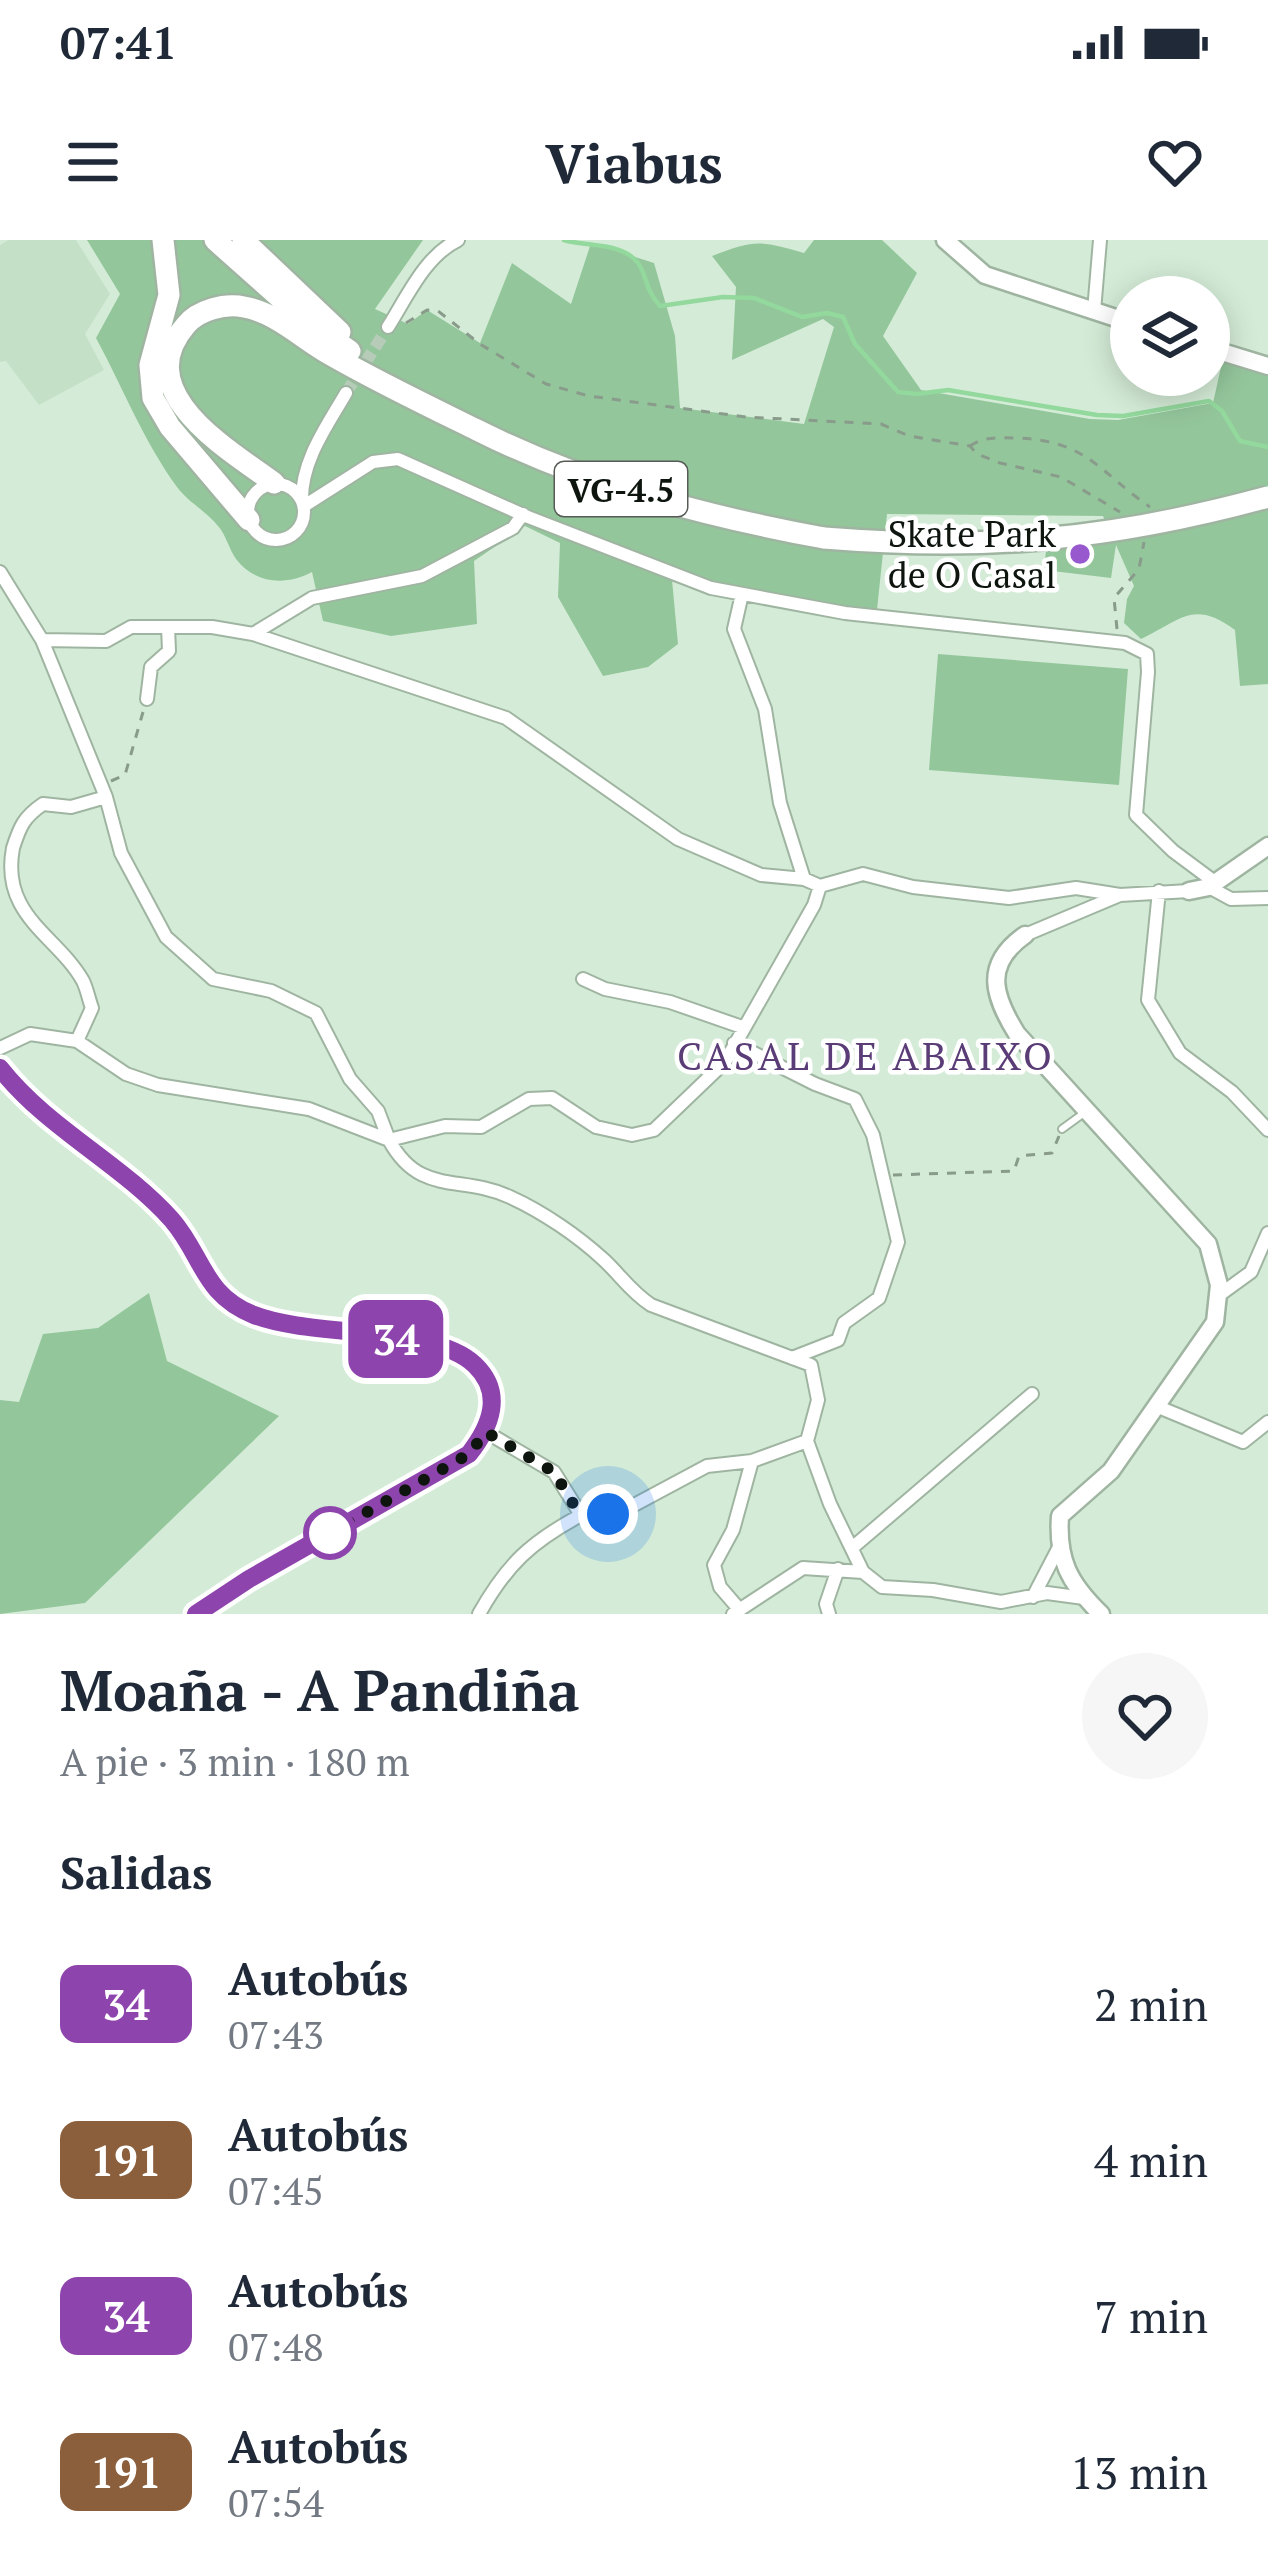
<!DOCTYPE html>
<html lang="es">
<meta charset="utf-8">
<style>
:root{--surface:#fff;--page:#f6f6f7;--text:#1f2937;--muted:#747a83}
body{margin:0;font-family:"PT Serif",serif;background:var(--page);color:var(--text);height:100vh;display:flex;flex-direction:column;font-size:45px;white-space:nowrap}
*{box-sizing:border-box;margin:0}
p{font-size:39px;color:var(--muted)}
.icon{flex:none;width:66px;height:66px;fill:none;stroke:currentColor;stroke-width:2;stroke-linecap:round;stroke-linejoin:round}
.map{position:relative;height:1374px;overflow:hidden}
.drawer{display:flex;flex-direction:column;background:var(--surface);flex:1}
.drawer>*{flex:none}
.badge{padding:0 24px;border-radius:18px;font-size:42px;line-height:78px}
.controls{position:absolute;left:1110px;top:36px;display:grid;gap:24px}
.controls a{display:grid;place-items:center;width:120px;height:120px;border-radius:50%;background:var(--surface);box-shadow:0 6px 30px #0003;font-size:60px}
.you{position:absolute;width:60px;height:60px;margin:-30px;border:9px solid #fff;border-radius:50%;background:#1a73e8;box-shadow:0 0 0 18px #1a73e833}
.map>.badge{position:absolute;translate:-50% -50%;box-shadow:0 0 0 6px #fff}
h2{padding:0 60px;font-size:45px;line-height:108px}
.round{display:grid;place-items:center;flex:none;width:126px;height:126px;border-radius:63px;background:var(--page)}
.summary{display:flex;align-items:center;justify-content:space-between;height:204px;padding:0 60px}
h1{font-size:57px;font-weight:800;line-height:90px}
ul{padding:0;list-style:none}
li{display:flex;align-items:center;gap:36px;height:156px;padding:0 60px}
li div{flex:1}
li b{display:block;font-size:45px}
li em{font-style:normal}
li .badge{min-width:132px;font-weight:700;text-align:center}
.status{display:flex;justify-content:space-between;align-items:center;height:84px;padding:0 60px;background:var(--surface);direction:ltr}
.status svg{height:33px;fill:currentColor}
header{display:flex;justify-content:space-between;align-items:center;height:156px;padding:0 60px;background:var(--surface);font-size:54px;font-weight:800}
.map>svg:first-child{display:block}
</style>
<div class="status"><b>07:41</b><svg viewBox="0 0 49 12"><path d="M0 12V9h3v3zM5 12V6h3v6zM10 12V3h3v9zM15 12V0h3v12zM26 1h20v11H26zM47 4h2v5h-2z"/></svg></div>
<header><svg class="icon" aria-label="menu" viewBox="0 0 24 24"><path d="M4 6h16M4 12h16M4 18h16"/></svg>Viabus<svg class="icon" aria-label="heart" viewBox="0 0 24 24"><path d="M12 20l-8-8c-3-5 5-10 8-4 3-6 11-1 8 4z"/></svg></header>
<div class="map">
<svg width="1268" height="1374" viewBox="0 0 1268 1374">
<rect width="100%" height="100%" fill="#d4ecd7"/>
<!-- built -->
<path fill="#c4e1c7" d="M8,0H76L110,54L85,94L104,130L39,165L6,121L0,122V5Z"/>
<!-- green -->
<path fill="#94c69b" d="M87,0H423L375,69L408,84L427,70L480,103L512,23L571,64L591,3L654,23L675,96L680,168L804,184L834,87L823,79L732,120L736,47L712,16C754,0 760,0 804,13L814,0H882L917,33L883,96L921,150L1090,179L1118,180L1213,163L1223,118L1268,134V444L1240,446L1235,390C1193,359 1181,380 1141,399L1124,383L1127,359L1134,346L1116,305L1111,338L1044,330L1048,291L1112,297L1103,276L887,274L877,370C808,366 737,351 671,329L678,404L648,427L603,436L558,357L560,303L525,286L474,321L477,384L391,396L323,381L312,332C286,346 255,344 236,319C229,309 226,295 218,286C206,271 188,262 177,247C143,200 123,148 96,98L120,54Z
M938,414L1128,429L1119,545L929,530Z
M149,1053L167,1121L279,1176L85,1363L0,1374V1160L19,1162L43,1094L98,1088Z"/>
<g fill="none" stroke-linecap="round" stroke-linejoin="round">
<!-- stream -->
<path stroke="#93d89d" stroke-width="4.5" d="M564,0C587,7 622,2 638,23C647,35 644,48 660,66L723,57L754,58L802,77L827,73L843,77L855,104L898,152L917,154L948,150L1097,175L1123,176L1209,161L1222,171L1240,201L1268,207"/>
<!-- street-tunnel -->
<path stroke="#b6ccb9" stroke-width="12" stroke-dasharray="12 6" stroke-linecap="butt" d="M346,153L388,87"/>
<defs>
<path id="lane" d="M1062,889L1084,873"/>
<path id="street" d="M1094,71L1100,0
M388,87C407,57 425,16 458,0
M248 272a28 28 0 1 1 56 0a28 28 0 1 1-56 0Z
M302,261C301,221 327,186 346,153
M304,266L373,222L398,219L528,277L711,348L845,373L1125,403L1147,414L1148,432L1136,575L1173,611L1216,643
M0,332L42,400L106,557L121,613L166,697L213,739L271,751L316,773L350,839L378,871L389,900L445,886L481,887L529,859L552,858L596,887L632,895L654,890L725,822L814,665L820,646
M742,354L734,389L765,469L780,563L804,639
M253,394L312,358L422,336L513,288L523,274
M42,400L106,401L131,387H212L253,394L506,478L678,599L761,635L804,639L820,646L863,634L913,647L1009,658L1076,648L1120,655
M147,459L151,427L169,411L168,387
M1209,647L1231,659L1268,658
M1159,651L1148,760L1180,813L1232,852L1268,890
M1025,695L1120,655L1189,651
M583,739L605,749L670,762L742,787
M77,801L92,768C89,760 87,749 83,741C58,696 0,676 13,608C20,586 24,577 43,564L71,567L106,557
M734,803L815,844L855,859L873,895L898,1002L879,1058L844,1083L838,1100L792,1118
M0,808L30,794L77,801L126,834L158,845L309,869L389,900C420,957 460,934 510,957C543,972 578,996 604,1020C621,1036 631,1052 651,1065L811,1125L818,1160L807,1201
M1218,1056L1251,1032L1268,993
M1156,1166L1243,1202L1268,1182
M486,1192L554,1232L581,1275L608,1274L636,1264L707,1226L752,1221L807,1201L830,1264L863,1332
M852,1308L1032,1154
M1033,1357L1058,1309
M739,1369L720,1347L714,1325L733,1290L752,1221
M479,1374C507,1324 531,1302 581,1275
M733,1374L803,1328L863,1332L882,1347L933,1350L1001,1362L1047,1353L1084,1358
M829,1374L826,1364L838,1329"/>
<path id="secondary" d="M945,0L985,35L1131,83
M1209,108L1268,126
M1189,651L1209,647L1268,606
M1025,695C982,725 994,757 1017,794L1208,1004L1219,1045L1215,1082L1111,1231L1060,1276C1057,1320 1069,1343 1101,1374"/>
<path id="primary" d="M0,828C47,890 121,923 172,980C203,1016 204,1055 254,1075C312,1098 434,1085 475,1125C505,1153 491,1186 469,1214L249,1339L196,1374"/>
<path id="highway" d="M163,0L169,55L150,125L153,158L170,187L249,280
M215,0L298,74L350,111
M243,0L340,92
M274,243C228,209 128,152 186,85C198,70 225,63 244,67C277,73 302,99 331,115C378,142 428,166 477,190C587,245 704,276 824,298"/>
</defs>
<!-- lane casing -->
<use href="#lane" stroke="#9fb5a1" stroke-width="10"/>
<!-- street casing -->
<use href="#street" stroke="#9fb5a1" stroke-width="16"/>
<!-- secondary casing -->
<use href="#secondary" stroke="#9fb5a1" stroke-width="21"/>
<!-- primary casing -->
<use href="#primary" stroke="#9fb5a1" stroke-width="22"/>
<!-- highway casing -->
<use href="#highway" stroke="#9fb5a1" stroke-width="26"/>
<!-- path -->
<path stroke="#899b8b" stroke-width="3" stroke-dasharray="9 9" stroke-linecap="butt" d="M406,83L427,70L438,71L480,104L546,144L589,156L746,177L881,184L909,196L970,206L977,214L1000,223L1061,237L1120,272
M970,206C984,196 999,198 1016,198C1087,200 1099,232 1150,267
M1117,389L1114,358L1139,329L1144,302
M111,541L125,535L143,472
M893,935L1014,931L1019,916L1052,913L1059,896"/>
<!-- lane -->
<use href="#lane" stroke="#fff" stroke-width="6"/>
<!-- street -->
<use href="#street" stroke="#fff" stroke-width="12"/>
<!-- secondary -->
<use href="#secondary" stroke="#fff" stroke-width="16"/>
<!-- primary -->
<use href="#primary" stroke="#fff" stroke-width="18"/>
<!-- highway -->
<use href="#highway" stroke="#fff" stroke-width="21"/>
<defs>
<path id="highway-bridge" d="M824,298C987,311 1110,300 1268,257"/>
</defs>
<!-- highway-bridge casing -->
<use href="#highway-bridge" stroke="#9fb5a1" stroke-width="26" stroke-linecap="butt"/>
<!-- highway-bridge -->
<use href="#highway-bridge" stroke="#fff" stroke-width="21"/>
</g>
<g fill="none" stroke-linecap="round" stroke-linejoin="round">
<defs>
<path id="line" d="M0,828C48,889 121,923 172,980C203,1016 203,1055 254,1075C312,1098 434,1085 475,1125C504,1153 491,1186 469,1214L249,1339L196,1374"/>
</defs>
<!-- line casing -->
<use href="#line" stroke="#fff" stroke-width="27"/>
<!-- line -->
<use href="#line" stroke="#8e44ad" stroke-width="18"/>
<!-- walk -->
<path stroke="#0d150e" stroke-width="12" stroke-dasharray="0 21.6" d="M330,1293L469,1214L486,1192L554,1232L580,1275L608,1274"/>
</g>
<!-- markers -->
<circle fill="#9858ce" stroke="#fff" stroke-width="4.5" cx="1080" cy="314" r="12"/>
<circle fill="#fff" stroke="#8e44ad" stroke-width="6" cx="330" cy="1293" r="24"/>
<g text-anchor="middle" dominant-baseline="central" stroke-width="9" stroke-linejoin="round" paint-order="stroke">
<!-- shield labels -->
<rect fill="#fff" stroke="#565b56" stroke-width="3" x="555" y="222" width="132" height="54" rx="9"/>
<g font-size="33" font-weight="bold" fill="#0d150e">
<text x="621" y="249">VG-4.5</text>
</g>
<!-- poi labels -->
<g font-size="36" fill="#0d150e" stroke="#fff" text-anchor="end">
<text x="1056" y="293">Skate Park<tspan x="1056" dy="41">de O Casal</tspan></text>
</g>
<!-- neighbourhood labels -->
<g font-size="39" letter-spacing="3" fill="#5a3c77" stroke="#fff">
<text x="866" y="815">CASAL DE ABAIXO</text>
</g>
</g>
</svg>
<div class="controls">
<a><svg class="icon" aria-label="layers" viewBox="0 0 24 24"><path d="M12 4l9 5-9 5-9-5zM3 14l9 5 9-5"/></svg></a>
</div>
<div class="you" style="left:608px;top:1274px"></div>
<b class="badge" style="left:396px;top:1099px;background:#8e44ad;color:#fff">34</b>
</div>
<section class="drawer">
<div class="summary"><div><h1>Moaña - A Pandiña</h1><p>A pie · 3 min · 180 m</p></div><a class="round"><svg class="icon" aria-label="heart" viewBox="0 0 24 24"><path d="M12 20l-8-8c-3-5 5-10 8-4 3-6 11-1 8 4z"/></svg></a></div>
<h2>Salidas</h2>
<ul>
<li><span class="badge" style="background:#8e44ad;color:#fff">34</span><div><b>Autobús</b><p>07:43</p></div><em>2 min</em></li>
<li><span class="badge" style="background:#8b5e3c;color:#fff">191</span><div><b>Autobús</b><p>07:45</p></div><em>4 min</em></li>
<li><span class="badge" style="background:#8e44ad;color:#fff">34</span><div><b>Autobús</b><p>07:48</p></div><em>7 min</em></li>
<li><span class="badge" style="background:#8b5e3c;color:#fff">191</span><div><b>Autobús</b><p>07:54</p></div><em>13 min</em></li>
</ul>
</section>
